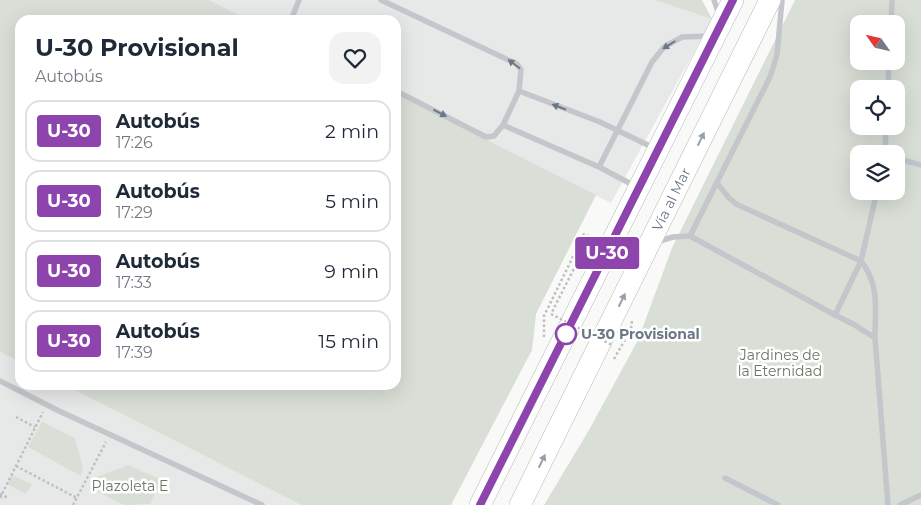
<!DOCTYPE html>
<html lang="es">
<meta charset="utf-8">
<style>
:root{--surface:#fff;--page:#f2f2f3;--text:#1f2937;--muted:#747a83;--line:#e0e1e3}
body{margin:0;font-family:Montserrat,sans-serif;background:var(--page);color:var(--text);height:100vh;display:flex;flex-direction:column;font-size:19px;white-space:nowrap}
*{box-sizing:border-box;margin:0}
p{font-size:16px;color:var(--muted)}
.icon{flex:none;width:28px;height:28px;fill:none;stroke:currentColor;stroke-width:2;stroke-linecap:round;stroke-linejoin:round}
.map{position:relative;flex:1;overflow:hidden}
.sheet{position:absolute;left:15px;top:15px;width:386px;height:375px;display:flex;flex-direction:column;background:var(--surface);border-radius:15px;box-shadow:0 5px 20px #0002}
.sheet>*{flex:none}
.badge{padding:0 10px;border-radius:4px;font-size:18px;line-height:32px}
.needle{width:32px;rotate:304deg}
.tools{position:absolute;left:850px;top:15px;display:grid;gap:10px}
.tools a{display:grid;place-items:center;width:55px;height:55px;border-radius:10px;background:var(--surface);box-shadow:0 5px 20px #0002;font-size:25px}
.map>.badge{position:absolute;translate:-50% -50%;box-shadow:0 0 0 2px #fff}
.round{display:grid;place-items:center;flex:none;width:52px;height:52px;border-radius:15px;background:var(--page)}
.head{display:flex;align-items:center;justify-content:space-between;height:85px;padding:0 20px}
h1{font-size:24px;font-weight:700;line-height:38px}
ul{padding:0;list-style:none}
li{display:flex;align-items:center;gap:15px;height:62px;margin:0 10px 8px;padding:0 10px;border:2px solid var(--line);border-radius:15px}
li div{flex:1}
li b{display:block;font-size:19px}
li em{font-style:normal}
li .badge{min-width:55px;font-weight:700;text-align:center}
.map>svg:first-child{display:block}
</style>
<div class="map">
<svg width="921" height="505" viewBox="0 0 921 505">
<rect width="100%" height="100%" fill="#f9f9f7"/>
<!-- built -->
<path fill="#e7e8e8" d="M209,0H654L712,19L611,203L396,94V20H249Z
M0,352L20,362V385H65L301,505H0Z"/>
<!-- green -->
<path fill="#d9ded6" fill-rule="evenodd" d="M0,0H209L249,20H20V362L0,352Z
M654,0H702L712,19Z
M795,0H921V505H544L589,430L638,340L672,248ZM859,24H896V61H859ZM859,89H896V126H859ZM859,154H896V191H859Z
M396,94L596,195L536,314L532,350L451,505H301L65,385H396Z
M42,422L75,438L83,468L81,476L28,447Z
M128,465L162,480L150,504L124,505L98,492L95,478Z
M12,475L32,484L26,494L7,484Z"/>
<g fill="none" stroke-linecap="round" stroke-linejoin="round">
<defs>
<g id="highway">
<path d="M480,505L733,0"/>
<path id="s1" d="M520,505L770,0"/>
</g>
</defs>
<!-- highway casing -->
<use href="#highway" stroke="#b6b9bd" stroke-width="22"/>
<!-- path -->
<path stroke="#bdbfc2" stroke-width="2.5" stroke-dasharray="2.5 2.5" stroke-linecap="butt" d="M544,337V316L584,234L590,237L551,314
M614,359L631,329L632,320
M16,417L35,427
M16,466L77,498
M0,494L8,498
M0,498L43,412
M73,505L106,442"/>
<!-- lane -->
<path stroke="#c3c6ca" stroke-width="5.5" d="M381,0L517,64L521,70L519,91L503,125L494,136L486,137L396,91
M714,0L719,15
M291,20L299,0
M891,24L892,0
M888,89L889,61
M519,91L600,122L654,148
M503,125L599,167L635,186
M885,154L886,126
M896,158L921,165
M599,167L652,62L664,47L682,37L710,36
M717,183L729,198L736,204L861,261C880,285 875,309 875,338
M690,236L835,315L853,324L875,338L888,505
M656,242L673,237L690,236L770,77L777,55L782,0
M835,315L861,261L877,191
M0,381L57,410L262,505
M725,478L778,505
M900,505L921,495"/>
<!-- highway -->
<use href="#highway" stroke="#fff" stroke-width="21"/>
<!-- path-bridge -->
<path stroke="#bdbfc2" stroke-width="2.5" stroke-dasharray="2.5 2.5" stroke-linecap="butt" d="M551,314L612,345"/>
</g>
<!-- one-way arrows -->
<defs><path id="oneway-solid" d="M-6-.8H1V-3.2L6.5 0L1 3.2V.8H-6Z" transform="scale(1.25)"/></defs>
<g fill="#6a7886">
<use href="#oneway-solid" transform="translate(669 45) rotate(148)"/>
<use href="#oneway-solid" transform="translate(514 64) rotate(-143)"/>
<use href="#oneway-solid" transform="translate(559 107) rotate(-159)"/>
<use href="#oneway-solid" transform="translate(440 113) rotate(27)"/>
</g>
<g fill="#97a0aa">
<use href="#oneway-solid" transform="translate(701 139) rotate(-64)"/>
<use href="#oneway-solid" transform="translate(622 300) rotate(-64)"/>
<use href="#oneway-solid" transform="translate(542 461) rotate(-64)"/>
</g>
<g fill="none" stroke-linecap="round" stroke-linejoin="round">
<defs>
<path id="line" d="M480,505L733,0"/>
</defs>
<!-- line casing -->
<use href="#line" stroke="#fff" stroke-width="11"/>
<!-- line -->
<use href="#line" stroke="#8e44ad" stroke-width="8"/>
</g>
<!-- markers -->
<circle fill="#fff" stroke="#8e44ad" stroke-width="2.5" cx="566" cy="334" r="10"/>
<g text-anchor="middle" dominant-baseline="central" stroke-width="5" stroke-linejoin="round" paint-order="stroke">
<!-- street labels -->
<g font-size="14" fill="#6a7886" stroke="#fff">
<text stroke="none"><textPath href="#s1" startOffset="341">Vía al Mar</textPath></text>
</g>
<!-- stop labels -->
<g font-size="14" font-weight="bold" fill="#6a7886" stroke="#fff" text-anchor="start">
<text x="581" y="334">U-30 Provisional</text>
</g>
<!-- park labels -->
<g font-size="14" fill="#677965" stroke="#fff">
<text x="780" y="355">Jardines de<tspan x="780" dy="16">la Eternidad</tspan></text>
<text x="130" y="486">Plazoleta E</text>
</g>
</g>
</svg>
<div class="tools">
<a><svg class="needle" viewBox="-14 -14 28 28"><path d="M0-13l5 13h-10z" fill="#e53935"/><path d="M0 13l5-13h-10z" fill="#747a83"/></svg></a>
<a><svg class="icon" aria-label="locate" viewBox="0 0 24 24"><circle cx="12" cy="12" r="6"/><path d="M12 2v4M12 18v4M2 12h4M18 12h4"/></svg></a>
<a><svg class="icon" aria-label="layers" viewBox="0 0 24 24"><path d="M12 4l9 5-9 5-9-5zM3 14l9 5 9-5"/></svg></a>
</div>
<b class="badge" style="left:607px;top:253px;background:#8e44ad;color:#fff">U-30</b>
<section class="sheet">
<div class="head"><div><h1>U-30 Provisional</h1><p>Autobús</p></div><a class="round"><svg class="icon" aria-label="heart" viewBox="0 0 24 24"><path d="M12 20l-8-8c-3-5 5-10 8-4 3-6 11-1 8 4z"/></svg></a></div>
<ul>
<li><span class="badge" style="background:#8e44ad;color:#fff">U-30</span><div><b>Autobús</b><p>17:26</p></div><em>2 min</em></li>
<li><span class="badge" style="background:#8e44ad;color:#fff">U-30</span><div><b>Autobús</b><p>17:29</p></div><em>5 min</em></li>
<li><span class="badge" style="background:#8e44ad;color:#fff">U-30</span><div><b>Autobús</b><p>17:33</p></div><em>9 min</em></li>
<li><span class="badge" style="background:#8e44ad;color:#fff">U-30</span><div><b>Autobús</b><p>17:39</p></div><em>15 min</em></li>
</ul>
</section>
</div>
